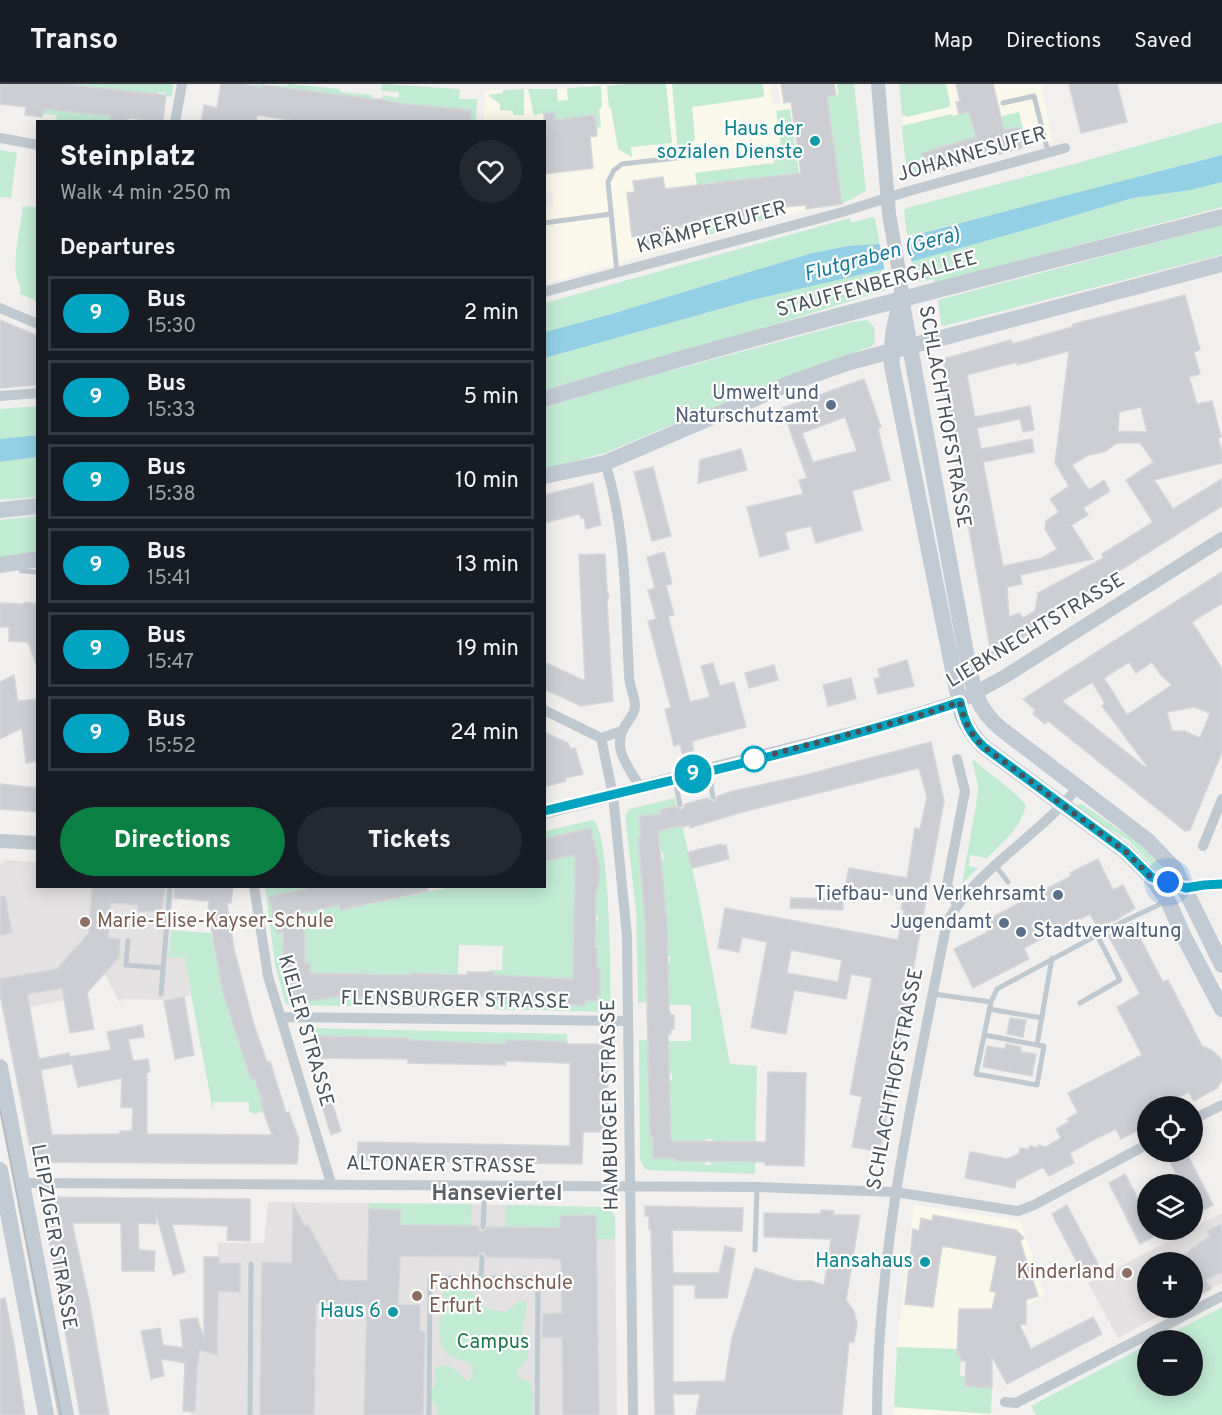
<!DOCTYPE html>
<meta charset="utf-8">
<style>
:root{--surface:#171b24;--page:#242831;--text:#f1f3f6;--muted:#9ea1a6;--line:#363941;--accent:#0b8043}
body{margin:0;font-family:Overpass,sans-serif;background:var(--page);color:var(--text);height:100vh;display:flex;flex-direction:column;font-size:22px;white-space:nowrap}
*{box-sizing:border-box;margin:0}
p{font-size:20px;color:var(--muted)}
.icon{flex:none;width:33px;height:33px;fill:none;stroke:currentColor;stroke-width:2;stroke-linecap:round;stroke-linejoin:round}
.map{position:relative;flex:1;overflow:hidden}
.details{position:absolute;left:36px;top:36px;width:510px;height:768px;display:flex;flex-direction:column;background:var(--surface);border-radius:0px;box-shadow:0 3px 15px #0003}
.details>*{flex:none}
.badge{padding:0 12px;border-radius:20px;font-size:21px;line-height:39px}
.controls{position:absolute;left:1137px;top:1012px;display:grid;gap:12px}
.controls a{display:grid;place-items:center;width:66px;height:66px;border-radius:50%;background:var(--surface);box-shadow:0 3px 15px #0003;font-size:30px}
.you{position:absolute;width:30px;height:30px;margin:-15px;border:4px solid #fff;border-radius:50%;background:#1a73e8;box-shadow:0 0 0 9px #1a73e833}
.map>.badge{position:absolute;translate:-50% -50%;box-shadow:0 0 0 3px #fff}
h2{padding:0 24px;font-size:22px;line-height:54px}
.round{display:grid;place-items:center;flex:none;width:63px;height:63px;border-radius:32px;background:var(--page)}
.headline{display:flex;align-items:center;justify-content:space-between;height:102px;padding:0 24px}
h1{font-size:28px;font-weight:800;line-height:45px}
.button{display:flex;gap:12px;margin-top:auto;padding:12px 24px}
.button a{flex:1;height:69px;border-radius:36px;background:var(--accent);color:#fff;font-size:24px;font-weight:800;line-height:69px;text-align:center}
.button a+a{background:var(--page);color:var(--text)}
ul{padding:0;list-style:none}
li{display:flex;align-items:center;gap:18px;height:75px;margin:0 12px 9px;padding:0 12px;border:3px solid var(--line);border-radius:0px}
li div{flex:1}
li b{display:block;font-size:22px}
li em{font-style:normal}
li .badge{min-width:66px;font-weight:700;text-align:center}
header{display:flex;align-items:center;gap:36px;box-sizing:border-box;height:84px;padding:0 30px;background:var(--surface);border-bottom:2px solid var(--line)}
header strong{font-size:28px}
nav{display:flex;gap:33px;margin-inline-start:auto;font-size:21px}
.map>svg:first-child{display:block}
</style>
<header>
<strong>Transo</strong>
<nav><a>Map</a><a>Directions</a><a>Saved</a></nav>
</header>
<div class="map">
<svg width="1222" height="1331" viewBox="0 0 1222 1331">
<rect width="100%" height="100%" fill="#f2f0ef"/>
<!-- commercial -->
<path fill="#faf7eb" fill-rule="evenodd" d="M625,0H770L773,20L781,19L778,0H854L866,107L842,120L784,131L545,200V122L553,121L552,107L545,108L544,38H483L485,6L557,5ZM782,68L798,89L697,100L696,89L774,79Z
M899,0H1044L1041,5L1053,57L1022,64L1016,34L904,53Z
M914,1121L1021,1137L1045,1212L1026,1221V1240L1023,1247L989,1266L897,1263Z
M894,1323L991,1330L1001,1331H894Z"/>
<!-- education -->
<path fill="#e3e1e1" d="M5,776L37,778L38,802L174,803L168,872L184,873L191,911L167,916L123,915L120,918L104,890L64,916L3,929L0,910V781Z
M268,1118L506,1121L609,1124L615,1131L617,1331H191L194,1265L217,1269L218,1159H264Z
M1222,1129V1199L1193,1214L1192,1179H1148V1224H1174L1118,1254L1088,1199Z"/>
<!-- green -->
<path fill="#c2ebd4" d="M61,0H173L172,13L166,12V9L158,8V10Z
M241,0L287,2L288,0L340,5V8L372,11V15L262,2V4Z
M382,0L460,5L459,15H477L476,37H471V26L402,20L383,16V11L398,14L399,8L381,7Z
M625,0H666L672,59L631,63L632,73L618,65L611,24H609L607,2Z
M672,0H763L764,13L692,23L695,53L690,66L678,68Z
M837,0H854L866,107L842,120L827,13L838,11Z
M899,0H946L950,19L949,23L907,33L902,31Z
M601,2L602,24L599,25L601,43L596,44L594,31L556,36L554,28L534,31L528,5H557L558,17L568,16L567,4Z
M524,5V31H513V27L500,26V20L488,11L503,9V6Z
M43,25L111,32L110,37L46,38V36L56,37L57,31L43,30Z
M790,25L799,89L697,101L695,89L774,79L773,69L782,68L776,27Z
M969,28L973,39L1019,28L1027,63L1022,64L1017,43L922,69L926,90C921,91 916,94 912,91C904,85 903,52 902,42L951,30L952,32Z
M1222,38V71L1047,117L907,152L904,127L906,124L1074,80Z
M0,66L17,69L11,114L0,113Z
M1222,98V123L935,199L933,195L919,198L915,195L911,177L1036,143L1133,114L1191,106Z
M23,122L37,123V217L20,210V201C9,188 21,140 23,122Z
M772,125L773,129L784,127V131L709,151L708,141L679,144V135L733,129V134L744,128Z
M872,133L875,135L880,160L848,162L812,169L608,231L545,248V219L850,134L851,139Z
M1222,141V171L944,242L941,241L938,216Z
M881,186L886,206L783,238L545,306V274L752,216Z
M867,236L874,243L875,258L872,262L778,296L605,369L545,385L544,324L616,301L853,238Z
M37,322V351L0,355V325Z
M37,373V413L0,416V378Z
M37,432V468L0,475V436Z
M972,675L1017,711L1026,721C1021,744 1003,758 987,774L970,771L969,782L978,784L962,800L977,715L978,702Z
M675,714L677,722L660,726L661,730L639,732L645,834L647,918L638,919L636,827L625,732L629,725Z
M1082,720L1139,759L1168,790H1161L1128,756L1097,738L1076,722Z
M593,736C611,746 610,899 611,926L604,928L488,925V915H493L494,913L507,916L560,917V919L585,921V917H597V911H600V884H596V837H598V832L596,831V806L598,805L600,785L591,745L544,755L545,747Z
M682,741L698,810L730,980L757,982L755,1090L650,1086L645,1085L640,1076L639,956H648L650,1052H653V1074H675V1077H705V1081H711L713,1055H706L705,1057H671L669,997L672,996V990L669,989V957H691V921H668V880L670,879V872H667L661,776L664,775L663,768H661L658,747Z
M574,771L576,785L573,883L577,898L566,894L489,891V886H502L503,862L459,861L458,890L412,889L411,891L322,889L310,894V879H305L304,843L295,831L339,821L340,826L451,803L544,802L545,777Z
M265,803H317L269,813L277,849L282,848L283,878L285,879V884L287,885V906L301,912V916H321V914L327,915L328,913L410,915L411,911L423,913L455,912V914H461V924L288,921L285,918L275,881Z
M171,846L211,849L223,909L251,994H254L264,1022L282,1015L285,1021L254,1030L249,1027V1018H213V1027L184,873H168Z
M313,944L567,950V958L506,956V960L408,956V954L314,952Z
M369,1119L472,1120L471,1142L400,1141V1126L369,1125Z
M506,1121L606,1123C618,1129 615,1142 615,1155H597L596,1131L561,1132L560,1144L505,1143Z
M452,1201L472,1206C477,1224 488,1226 505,1228L515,1220L523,1216L527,1220L522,1250L528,1262V1272L527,1276L517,1287L520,1294C523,1295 526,1295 529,1297C534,1301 534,1325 532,1331H437L438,1325L430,1314L431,1306L436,1300L434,1290L436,1283C450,1278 458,1287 467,1297L470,1296L473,1289L471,1280C464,1276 456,1275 449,1271C441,1266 437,1243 440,1235C442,1229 448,1225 452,1220L443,1212L444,1205Z
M1222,1223V1331H1036L1031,1322L1147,1261L1148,1302H1192V1257H1156Z
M897,1263L957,1265V1271H961L960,1292H965V1302L992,1304L991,1330L894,1323Z"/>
<!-- water -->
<path fill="#93d0e4" d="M1222,71V98L1191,106L1133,114L1036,143L881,186L752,216L545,274V248L608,231L812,169L848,162L880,160Z
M37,351V373L0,378V355Z"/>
<!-- pier -->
<path fill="#f2f0ef" d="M907,149L912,180L885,188L879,157Z"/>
<!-- building -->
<path fill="#cdced3" stroke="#d4d6da" stroke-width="1.5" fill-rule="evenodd" d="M0,0H61L166,11L163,38L128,34V38H110L111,32L44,25L42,33L25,31L26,23L0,20Z
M221,0H241L262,4V1L372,15H383V16L402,20L471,26V38H304L257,31L256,38H201L204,21L217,24Z
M781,0H834L836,11L827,13L842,120L806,125V121L783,123L784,127L773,129L772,125L744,128L745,134L733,135V129L700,133L701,139L679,141V144L669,145L670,159L641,162L640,152L632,153L627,109L635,108L633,97L663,93L665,105L801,89L791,18L784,19Z
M956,0H993L1004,46L1018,43L1022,64L926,90L922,69L976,53L969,28L959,30L956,18L960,17Z
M1069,0H1117L1127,38L1081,49Z
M555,28L556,36L595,31L597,52L590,53L593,84L544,90V30Z
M1185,211L1200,266L1194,268L1200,290L1189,293L1197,320L1212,317L1221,353L1218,354L1222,369V379L1154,396L1173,425L1222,395V422L1032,542L1034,546L996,572L991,569L945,311L948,298L943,275L1011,256L1012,260L1072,243L1073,240ZM1069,267L1055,379L1069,402L1050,415L1059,428L1046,437L1045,445L1057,465L1042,474L1003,482L983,378L1034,368L1032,355L981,365L977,344L1020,335L1023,348L1034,346L1030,322L975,333L967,291L1017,278V281ZM1141,323L1147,348L1118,347L1119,328ZM1117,359H1140L1154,378L1126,396L1153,438L1102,470L1103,474L1038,509L1035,527L1023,534L1019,529L1009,533L1007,503L1022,500L1020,491L1093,475L1071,441L1088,431L1083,424L1110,407L1104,396L1089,406L1072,381L1088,371L1104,368Z
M0,236L38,252V301L0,304Z
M864,295L881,343L878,345L890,396L852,407L862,446L816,459L811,442L785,448L789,465L760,473L747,423L803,410L799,396L807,394L782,324ZM845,333L857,367L813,378L802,349Z
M741,365L747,386L698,399L700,376Z
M653,383L671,452L652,457L634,388Z
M593,399L601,441L586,445L584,433L581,434L579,430L544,439V411Z
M664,468L672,500L666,501L674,531L668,532L690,618L710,613L701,582L713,579L720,602L734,598L746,643L692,657L695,674L684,677L680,660L674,662L665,625L671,624L648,537L656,535L648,506L655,504L647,473Z
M605,470L607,508L609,511L607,518L613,617L581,622L544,605V578L585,597L579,471Z
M1222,488V519L1192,538L1222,585V668L1190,746L1185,747L1048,637L1045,640L1033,630L1035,626L1023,615ZM1129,578L1136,589L1152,578L1160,590L1172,601L1127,631L1104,594ZM1092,598L1105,619L1102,622L1147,682L1145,683L1062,617ZM1194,623L1210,629L1200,654L1184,647H1172L1167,628Z
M24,518L38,520V580H36L28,558L9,557V543H0V519L24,520Z
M907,576L914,602L878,610L874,595L880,593L878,585Z
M774,581L778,596L749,604L745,589Z
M14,591L18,617L36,615L38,631L37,677L26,679L22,644L0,655V598Z
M851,594L856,615L828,622L823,601Z
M544,648L568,659L571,665L575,664L583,690L565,694L566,697L544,703Z
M931,658L944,717L880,1068L852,1063L862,1013L850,1010L872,894L851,890L846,915L794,906L786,950L751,944L767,858L742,853L739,868L718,864L725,824L898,856L904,826L901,825L903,813L845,803L849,784L907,794L915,744L920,745L927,713L919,684L739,729L690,744V741L682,743V741L658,747L667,838L669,928H670L671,931H674V945H671V950H668L671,1057L766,1058L768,988L806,989L804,1082L765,1081V1078L675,1077V1074H653V1052H650L645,834L638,754L641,753L639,732L661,730L660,726L675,722L682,726L685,720L708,714L714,718L718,712L733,707L801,692ZM791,866L842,876L838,898L787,889Z
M0,700L38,704V728L0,725Z
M591,744L600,785L598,806H596L595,864H597V884H600V911H597V917H585V921H565L560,919V917L496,915H488V913L428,912V913H411V915L328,913V915L321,914V916H301V912H289V906H287V885H285V879L283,878V848L277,850L269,813L317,802H428V807L340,826L339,821L301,829L305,852V879H310V889L411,891V889L467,891V888H494V891L573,895L575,771L544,777V755Z
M721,760L722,762L726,761L729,775L692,784L688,768Z
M1098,775L1113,806L1123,801L1135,824L1116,836L1097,843L1090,830L1024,864L1029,875L973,904L954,865L988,848L983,838L1071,792L1070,789Z
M92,802H165L162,828L138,827V821L111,819L108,854L120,855L119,873L87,909L94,945L70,949L62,904L27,910L39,975L69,969L70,973L111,966L107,948L142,941L144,953L128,955L133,977L148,975L150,988H147V1050L272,1051L260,1018H263L254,994L251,995L223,909L208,827L209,817L174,814L175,802H233L231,819H227L234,865L254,941L267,978L270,977L286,1029L289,1028L299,1056L297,1080L33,1078L0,910V895L57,885L89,849ZM71,974L78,1003L122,994L121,1023L133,1024L132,1047H120V1050L52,1051L41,986L72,980Z
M5,812L12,849L0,851V813Z
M791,814L843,815V826L790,824Z
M1132,839L1163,898L1168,896L1202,962L1213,967L1220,974L1222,978V996L1217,1004L1194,1017L1189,1008L1159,1023H1148V1041L1121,1055L1116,1045L1093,1056L1070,1069L1074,1079L1049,1092L1043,1083L1016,1097L1015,1104L965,1094L970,1068L1007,1075L1019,1070L1020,1064L1029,1065L1030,1062L1038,1064V1061L1046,1063L1061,1054L1056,1045L1069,1038L1067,1035L1078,1029L1068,1009L1142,971L1117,923L1140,910L1108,851Z
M184,913L194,971L175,975L164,917Z
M1010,934L1026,936L1023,953L1007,950Z
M314,952L408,954V956L472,959L506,960V956L567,958V960H608L607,1048H583L582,1080L357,1076L358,1058L570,1062V979L505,977L506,981L408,979V975L314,974Z
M1006,960L1021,963V968L1036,970L1032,992L983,983L987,962L1005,965Z
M324,993L341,1047L331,1051L314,996Z
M1165,1068H1186L1213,1121L1197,1129L1192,1121V1101H1182Z
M1125,1090L1148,1134V1146H1166L1140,1160L1109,1099Z
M41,1113L250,1115V1157L227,1156L228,1142L172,1140L185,1188L173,1191L156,1129V1140L138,1139L139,1166L155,1167L154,1187H122L121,1139H72L90,1221L109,1331H80Z
M293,1121L305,1142L308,1141L339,1196L367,1197L369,1125L401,1126L400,1141L478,1142L480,1147L483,1148L488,1143L560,1144V1132L596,1131L599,1331H563L562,1253L542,1254L543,1230L562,1229L561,1175L487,1173L485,1169L482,1168L477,1173L400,1172L398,1221H420V1247L425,1248L423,1331H364L367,1221L316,1220L314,1331H260L262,1178L292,1179Z
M1067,1121L1099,1182L1083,1190L1052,1130Z
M645,1122L743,1124L742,1147L672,1146L673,1189H719L725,1162L735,1165L727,1214H695V1201H673V1298L725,1297L732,1254L755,1184L796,1197H811L824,1201L831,1155L764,1153V1129L821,1130V1126L834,1127L833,1131H860L846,1216L854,1227L857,1240L854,1258H849L842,1331H696L700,1310H673L674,1331H655L651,1145H649V1132H645Z
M933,1131L1016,1146L1024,1154L1020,1157L1038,1212L1026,1216V1240L1020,1241L1031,1265L1093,1233L1102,1250L1007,1300L992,1273V1304L965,1302L966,1277H961V1271H957L959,1225H992L996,1208L990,1207L997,1172L942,1162L933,1223L905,1220L913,1145L919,1147L921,1134L932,1137Z
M1222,1140V1188L1205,1196L1211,1205L1192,1214V1179H1177L1191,1165L1210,1152L1207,1147Z
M204,1173H219V1179H240V1208L218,1207L217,1271L200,1266L197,1284L195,1328L183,1327L185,1279L161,1275L164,1292L151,1295L141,1247L160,1244L163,1261L183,1264L180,1236L197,1234L204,1255Z
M5,1214L14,1260L25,1331H0V1215Z"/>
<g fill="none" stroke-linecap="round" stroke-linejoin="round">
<!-- service -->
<path stroke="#c1c9d0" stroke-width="5" d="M1003,19L1034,12L1048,68
M544,139L611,130
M617,189L608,98L614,86L622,80L703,71
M21,487L38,488
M709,688L713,713
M675,696L680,721
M995,781L1008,798
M1120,839L1165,818
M128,857L126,881L163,884
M161,910L170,802
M933,910L991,918L997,905L1116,841
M991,918L976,990L1037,1001L1044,962L1037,961L1052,874
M1080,919L1120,896L1097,851
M989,925L1042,934
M984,951L1037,961
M483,1143L485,1101
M755,1166L757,1103
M481,1194L482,1173
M250,1331L251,1180
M429,1331L430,1194H538L537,1331"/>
<!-- minor -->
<path stroke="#c1c9d0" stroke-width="10" d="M175,38L182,0
M0,54L38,61
M544,208L839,129L909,107L1065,64
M0,224L38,240
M0,312L38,309
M605,379C627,447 625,520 629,591C629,602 635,612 635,622C635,630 629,635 625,642C611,665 629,683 640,703
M544,626L601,654L622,647
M601,654L613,711L627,852L633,1331
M957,675L965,707L947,801L957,821
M1203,762L1222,715
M254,802L268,892L331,1099
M281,933L628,937
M1192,1036L1222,1021
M22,1099L757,1103L895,1108L1018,1127L1034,1121L1148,1060
M1005,1318L1016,1319L1222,1212
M877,1331C877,1165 915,1001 947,838C978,783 1038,753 1077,704"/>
<!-- tertiary -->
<path stroke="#c1c9d0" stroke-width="14" d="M878,0L889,130L901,199V216
M544,728L878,643L960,617L1004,593L1222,455
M0,757L38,759
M1151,793L1186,804L1204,801L1222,800"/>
<!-- secondary -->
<path stroke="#c2cad4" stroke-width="16" d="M901,216C895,238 890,259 892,282L962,631C968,644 974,653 984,663L1125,767L1151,793L1168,817L1184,853L1222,925
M902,219L966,569C973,601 974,622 1000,644L1147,756L1175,785L1222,881
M544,315C768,247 996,191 1222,133
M544,392L605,379L793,298L850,278L1222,180
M0,426L38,422
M0,481L38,475
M0,983L66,1331
M0,1086L46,1331"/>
<!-- tram -->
<path stroke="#b2b4b9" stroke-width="1.5" d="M0,1026L61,1331"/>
</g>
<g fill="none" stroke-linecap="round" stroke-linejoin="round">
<defs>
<path id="line" d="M544,727C683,693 824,663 960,618C964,637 970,650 984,663L1125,767L1151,793L1186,804L1204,801L1222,800"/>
</defs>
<!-- line casing -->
<use href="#line" stroke="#fff" stroke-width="14"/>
<!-- line -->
<use href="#line" stroke="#00a4c0" stroke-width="9"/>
<!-- walk -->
<path stroke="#49525b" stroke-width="6" stroke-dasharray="0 10.8" d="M754,675L911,634L960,618C964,637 970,650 984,663L1125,767L1151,793L1168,798"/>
</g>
<!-- markers -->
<g fill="#0f9aa8" stroke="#fff" stroke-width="2">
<circle cx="815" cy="57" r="6"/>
<circle cx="925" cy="1178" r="6"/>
<circle cx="393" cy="1228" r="6"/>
</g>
<g fill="#5c6f8a" stroke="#fff" stroke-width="2">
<circle cx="831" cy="321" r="6"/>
<circle cx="1058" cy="811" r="6"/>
<circle cx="1004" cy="839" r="6"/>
<circle cx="1021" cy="848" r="6"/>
</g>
<circle fill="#fff" stroke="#00a4c0" stroke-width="3" cx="754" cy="675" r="12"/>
<g fill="#8d6e63" stroke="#fff" stroke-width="2">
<circle cx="85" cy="838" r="6"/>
<circle cx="1127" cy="1189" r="6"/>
<circle cx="417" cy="1212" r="6"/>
</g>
<g text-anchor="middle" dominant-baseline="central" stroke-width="4.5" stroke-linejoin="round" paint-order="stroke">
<!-- culture labels -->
<g font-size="20" fill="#0d838f" stroke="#fff" text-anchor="end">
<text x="803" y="46">Haus der<tspan x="803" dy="23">sozialen Dienste</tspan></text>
<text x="913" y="1178">Hansahaus</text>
<text x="381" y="1228">Haus 6</text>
</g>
<!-- street labels -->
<g font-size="20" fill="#49525b" stroke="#fff">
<text transform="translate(972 71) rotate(-16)">JOHANNESUFER</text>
<text transform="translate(712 144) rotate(-15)">KRÄMPFERUFER</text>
<text transform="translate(877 201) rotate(-15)">STAUFFENBERGALLEE</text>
<text transform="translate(944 333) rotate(80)">SCHLACHTHOFSTRASSE</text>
<text transform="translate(1036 547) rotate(-31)">LIEBKNECHTSTRASSE</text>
<text transform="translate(455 917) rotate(1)">FLENSBURGER STRASSE</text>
<text transform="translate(305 947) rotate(74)">KIELER STRASSE</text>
<text transform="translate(896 995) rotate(-79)">SCHLACHTHOFSTRASSE</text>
<text transform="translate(611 1021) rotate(-91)">HAMBURGER STRASSE</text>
<text transform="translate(441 1082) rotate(1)">ALTONAER STRASSE</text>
<text transform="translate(53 1153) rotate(80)">LEIPZIGER STRASSE</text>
</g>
<!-- service labels -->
<g font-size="20" fill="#4e5e75" stroke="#fff" text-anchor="end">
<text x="819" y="310">Umwelt und<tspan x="819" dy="23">Naturschutzamt</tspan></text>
<text x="1046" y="811">Tiefbau- und Verkehrsamt</text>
<text x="992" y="839">Jugendamt</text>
<text x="1033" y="848" text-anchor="start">Stadtverwaltung</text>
</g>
<!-- education labels -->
<g font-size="20" fill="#785e54" stroke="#fff" text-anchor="start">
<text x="97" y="838">Marie-Elise-Kayser-Schule</text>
<text x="1115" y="1189" text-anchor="end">Kinderland</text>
<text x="429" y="1200">Fachhochschule<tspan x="429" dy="23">Erfurt</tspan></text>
</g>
<!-- park labels -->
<g font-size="20" fill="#20764f" stroke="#fff">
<text x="493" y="1259">Campus</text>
</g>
<!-- water labels -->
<g font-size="21" font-style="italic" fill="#1a7c9e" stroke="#fff">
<text transform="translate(882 171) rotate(-15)">Flutgraben (Gera)</text>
</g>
<!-- quarter labels -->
<g font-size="22" font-weight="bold" fill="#5d5f64" stroke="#fff">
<text x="497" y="1110">Hanseviertel</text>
</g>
</g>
</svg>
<div class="controls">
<a><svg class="icon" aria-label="locate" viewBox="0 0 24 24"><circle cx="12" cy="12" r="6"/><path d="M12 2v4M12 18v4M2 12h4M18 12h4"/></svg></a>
<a><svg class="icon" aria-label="layers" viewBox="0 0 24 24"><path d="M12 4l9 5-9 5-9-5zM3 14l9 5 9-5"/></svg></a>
<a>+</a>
<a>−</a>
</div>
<div class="you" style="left:1168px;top:798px"></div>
<b class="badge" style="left:693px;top:690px;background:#00a4c0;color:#fff">9</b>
<section class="details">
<div class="headline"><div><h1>Steinplatz</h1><p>Walk · 4 min · 250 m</p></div><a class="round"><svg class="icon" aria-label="heart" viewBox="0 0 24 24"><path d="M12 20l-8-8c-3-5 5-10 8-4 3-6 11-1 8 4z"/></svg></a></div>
<h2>Departures</h2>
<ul>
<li><span class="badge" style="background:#00a4c0;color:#fff">9</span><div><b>Bus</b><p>15:30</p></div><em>2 min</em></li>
<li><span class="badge" style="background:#00a4c0;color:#fff">9</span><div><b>Bus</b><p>15:33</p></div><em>5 min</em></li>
<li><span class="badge" style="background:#00a4c0;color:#fff">9</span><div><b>Bus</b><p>15:38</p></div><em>10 min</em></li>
<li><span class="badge" style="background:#00a4c0;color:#fff">9</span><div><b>Bus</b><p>15:41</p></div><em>13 min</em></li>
<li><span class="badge" style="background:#00a4c0;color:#fff">9</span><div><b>Bus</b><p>15:47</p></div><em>19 min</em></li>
<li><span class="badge" style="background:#00a4c0;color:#fff">9</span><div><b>Bus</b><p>15:52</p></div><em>24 min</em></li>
</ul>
<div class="button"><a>Directions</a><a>Tickets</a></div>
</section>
</div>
